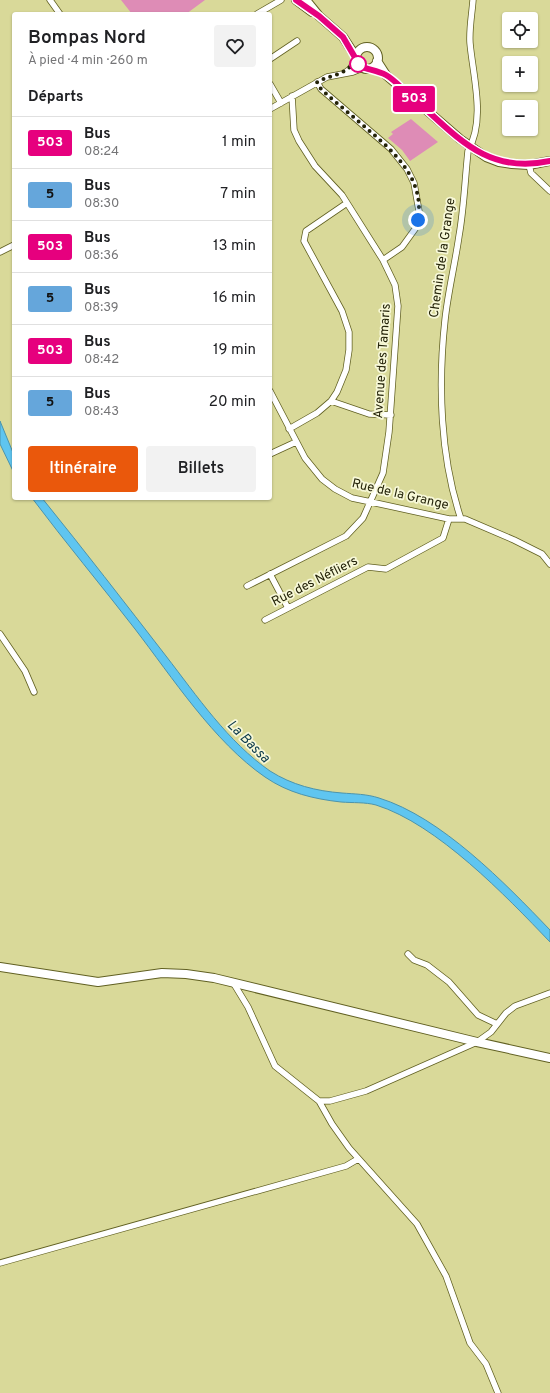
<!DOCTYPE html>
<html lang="fr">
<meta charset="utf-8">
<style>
:root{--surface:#fff;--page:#f2f2f2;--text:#202124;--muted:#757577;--line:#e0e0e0;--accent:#ea580c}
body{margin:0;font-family:Overpass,sans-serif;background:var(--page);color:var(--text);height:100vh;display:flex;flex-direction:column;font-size:15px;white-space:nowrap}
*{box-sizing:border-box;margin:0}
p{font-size:13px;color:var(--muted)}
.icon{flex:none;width:22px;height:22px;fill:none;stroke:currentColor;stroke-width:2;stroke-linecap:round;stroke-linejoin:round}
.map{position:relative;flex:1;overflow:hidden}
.sheet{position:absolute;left:12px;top:12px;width:260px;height:488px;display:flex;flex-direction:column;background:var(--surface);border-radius:4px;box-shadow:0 1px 3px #0004}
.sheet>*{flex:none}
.badge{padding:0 8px;border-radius:3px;font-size:14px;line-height:26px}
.tools{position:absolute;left:502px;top:12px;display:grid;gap:8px}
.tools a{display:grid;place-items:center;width:36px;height:36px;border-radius:4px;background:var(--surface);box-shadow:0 1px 3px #0004;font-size:20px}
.you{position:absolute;width:20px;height:20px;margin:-10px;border:3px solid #fff;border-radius:50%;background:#1a73e8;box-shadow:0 0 0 6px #1a73e833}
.map>.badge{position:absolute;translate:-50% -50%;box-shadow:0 0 0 2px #fff}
h2{padding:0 16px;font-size:15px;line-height:36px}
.round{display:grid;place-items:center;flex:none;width:42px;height:42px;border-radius:4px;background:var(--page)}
.headline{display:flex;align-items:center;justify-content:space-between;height:68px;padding:0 16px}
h1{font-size:19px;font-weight:600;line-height:30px}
.button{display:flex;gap:8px;margin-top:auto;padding:8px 16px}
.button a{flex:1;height:46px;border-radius:4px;background:var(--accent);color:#fff;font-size:16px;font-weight:600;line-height:46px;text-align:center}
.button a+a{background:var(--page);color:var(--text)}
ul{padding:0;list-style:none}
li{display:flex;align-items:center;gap:12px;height:52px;padding:0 16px;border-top:1px solid var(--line)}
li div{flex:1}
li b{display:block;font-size:15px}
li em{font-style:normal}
li .badge{min-width:44px;font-weight:700;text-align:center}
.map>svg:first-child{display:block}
</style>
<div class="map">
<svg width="550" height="1393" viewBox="0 0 550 1393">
<rect width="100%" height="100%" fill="#d9d999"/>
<!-- green -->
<path fill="#de8cb6" d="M121,0H205L186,14H132Z
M411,119L438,142L410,161L402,150L388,138L393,134L391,132Z"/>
<!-- water -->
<path fill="#5fc5f0" stroke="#4d94ab" d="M0,421L14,455V473L0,444Z
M32,498H42C84,550 125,603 166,656C197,696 228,742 270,771C292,785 316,791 342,793C354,794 367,794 379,798C441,817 505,883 550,930V942C506,896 437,824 376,805C365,802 353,803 341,802C314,799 288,793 265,777C214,742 172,677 135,629C101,585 65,542 32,498Z"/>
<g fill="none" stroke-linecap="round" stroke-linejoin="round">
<defs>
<path id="minor" d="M50,0L60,14
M257,14L281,0
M270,59L297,41
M346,72L350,69L356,60
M317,82L321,89L391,149L407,169L414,183L419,211L415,229L402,247L383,260
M270,84L281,103
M270,109L327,77L353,72L363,68
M529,165L531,173L550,191
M0,252L14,245
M270,391L305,458L322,479L335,489L352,498L371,502L449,519H465L514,540L542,554L550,564
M331,401L369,414L391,415
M289,429L317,413L331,401L337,392L346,370L349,350V332L342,311L304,241L306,231L347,203
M270,454L296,442
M461,519C440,457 438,384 445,320C448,292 455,264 459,236C464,208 465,179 468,151C486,119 473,77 470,43C469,29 472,14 473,0
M270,574L288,608
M247,586L346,536L363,518L383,473L389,432L398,306L395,285L383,260L342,195L315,166L299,141L294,130L292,96
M265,620L368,567L386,569L443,538L449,519
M0,634L25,671L34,692
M408,954L414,960L427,965L449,982L478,1015L497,1024
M234,984L248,1007L275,1066L319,1101H330L366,1091L477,1042L491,1032L506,1013L515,1006L550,993
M319,1101L332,1124L349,1148L417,1224L446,1276L470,1343L486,1364L498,1393
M0,1263L346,1166L358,1159"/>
<path id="secondary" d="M296,0L312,12
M306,0L319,16L343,37L356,57
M356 58a11 11 0 1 1 22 0a11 11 0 1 1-22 0Z
M377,61L386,75L460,139L486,157L499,162L512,164L529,165L550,161
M0,967L98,982L162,973L186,974L214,978L477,1042L550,1058"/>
</defs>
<!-- minor casing -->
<use href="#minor" stroke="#616022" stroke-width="7"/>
<!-- secondary casing -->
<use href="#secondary" stroke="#616022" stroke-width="10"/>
<!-- minor -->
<use href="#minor" stroke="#fff" stroke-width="5.5"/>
<!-- secondary -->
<use href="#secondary" stroke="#fff" stroke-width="8"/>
</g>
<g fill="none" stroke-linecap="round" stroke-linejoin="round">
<defs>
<path id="line" d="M296,0L319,16L343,37L360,66C368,70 377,70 386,75C395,80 403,90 411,96C456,135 485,175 550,161"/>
</defs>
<!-- line casing -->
<use href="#line" stroke="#fff" stroke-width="9"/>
<!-- line -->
<use href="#line" stroke="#e6007e" stroke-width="6"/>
<!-- walk -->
<path stroke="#242309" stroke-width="4" stroke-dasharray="0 7.2" d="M358,64L356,60C345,76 332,74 317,82L321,89C335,102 350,114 365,127C393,151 425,178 418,220"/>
</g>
<!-- markers -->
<circle fill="#fff" stroke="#e6007e" stroke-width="2" cx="358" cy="64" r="8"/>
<g text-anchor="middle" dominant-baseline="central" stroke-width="3.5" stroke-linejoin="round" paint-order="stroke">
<!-- street labels -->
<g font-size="13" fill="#242309" stroke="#f7f8d8">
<text transform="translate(443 258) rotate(-82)">Chemin de la Grange</text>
<text transform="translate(383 361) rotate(-86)">Avenue des Tamaris</text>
<text transform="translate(400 495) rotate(13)">Rue de la Grange</text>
<text transform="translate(315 582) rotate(-27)">Rue des Néfliers</text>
</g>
<!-- water labels -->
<g font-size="14" font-style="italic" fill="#0b394b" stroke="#f7f8d8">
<text transform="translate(248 742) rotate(45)">La Bassa</text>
</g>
</g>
</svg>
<div class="tools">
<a><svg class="icon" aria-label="locate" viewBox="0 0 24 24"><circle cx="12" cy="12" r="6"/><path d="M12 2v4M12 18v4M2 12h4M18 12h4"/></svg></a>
<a>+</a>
<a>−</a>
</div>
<div class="you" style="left:418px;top:220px"></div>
<b class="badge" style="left:414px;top:99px;background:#e6007e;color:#fff">503</b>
<section class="sheet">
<div class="headline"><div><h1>Bompas Nord</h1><p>À pied · 4 min · 260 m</p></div><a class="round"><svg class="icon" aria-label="heart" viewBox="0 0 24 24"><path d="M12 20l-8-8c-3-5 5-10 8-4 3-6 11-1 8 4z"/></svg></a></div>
<h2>Départs</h2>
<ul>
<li><span class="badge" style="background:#e6007e;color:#fff">503</span><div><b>Bus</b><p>08:24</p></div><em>1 min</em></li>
<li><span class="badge" style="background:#65a6db;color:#111">5</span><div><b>Bus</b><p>08:30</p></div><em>7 min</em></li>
<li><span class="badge" style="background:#e6007e;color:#fff">503</span><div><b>Bus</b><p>08:36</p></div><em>13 min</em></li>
<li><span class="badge" style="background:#65a6db;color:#111">5</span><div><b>Bus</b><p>08:39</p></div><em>16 min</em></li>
<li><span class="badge" style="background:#e6007e;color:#fff">503</span><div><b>Bus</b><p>08:42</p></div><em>19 min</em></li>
<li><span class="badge" style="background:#65a6db;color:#111">5</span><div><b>Bus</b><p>08:43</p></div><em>20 min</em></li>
</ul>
<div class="button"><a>Itinéraire</a><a>Billets</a></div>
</section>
</div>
